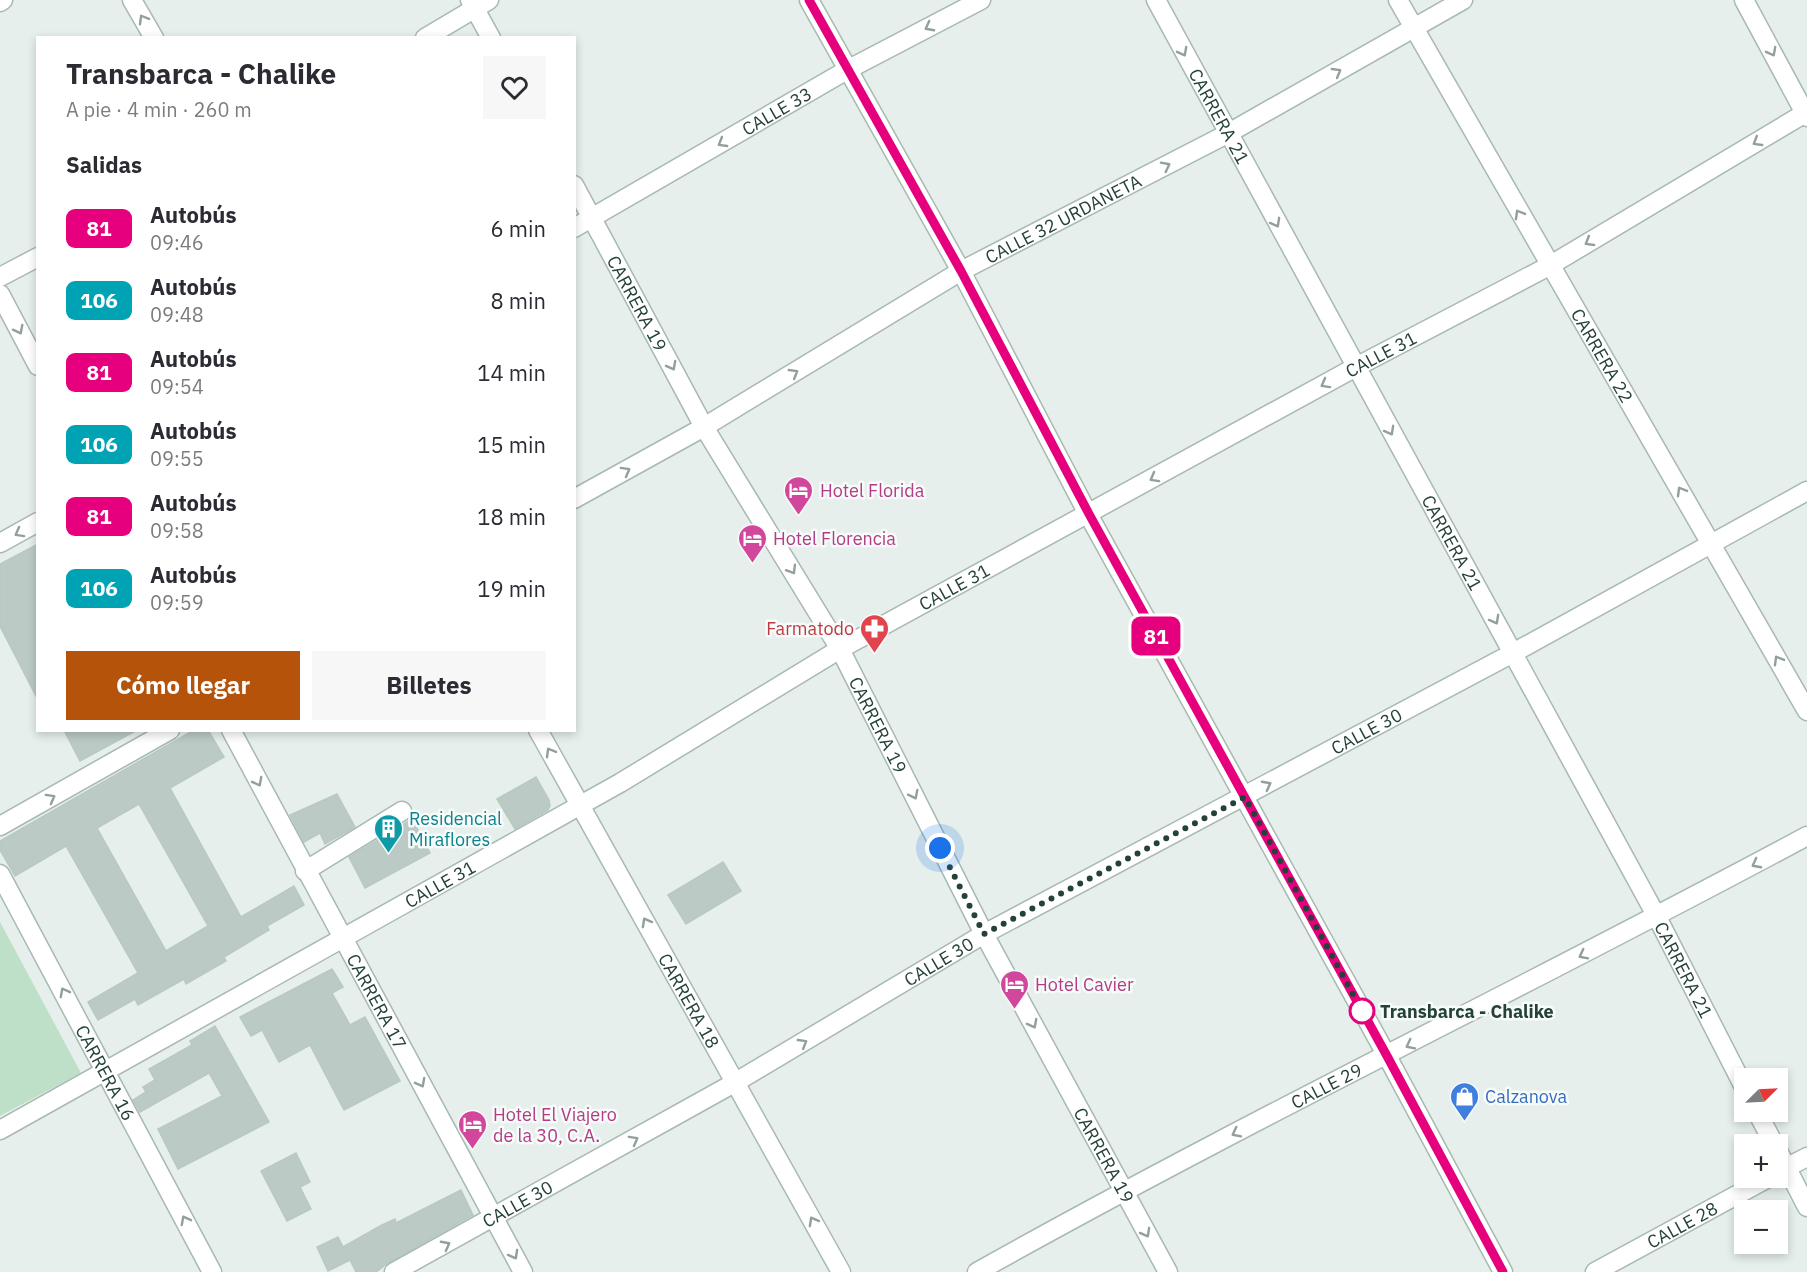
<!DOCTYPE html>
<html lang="es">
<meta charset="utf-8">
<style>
:root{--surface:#fff;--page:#f7f7f7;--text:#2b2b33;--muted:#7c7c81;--accent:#b45309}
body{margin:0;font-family:"IBM Plex Sans",sans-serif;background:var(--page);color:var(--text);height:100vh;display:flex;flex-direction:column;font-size:22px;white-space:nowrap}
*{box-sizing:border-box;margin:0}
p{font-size:20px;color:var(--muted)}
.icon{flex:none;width:33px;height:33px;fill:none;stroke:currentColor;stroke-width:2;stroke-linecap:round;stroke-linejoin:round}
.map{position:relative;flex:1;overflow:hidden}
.details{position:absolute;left:36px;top:36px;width:540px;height:696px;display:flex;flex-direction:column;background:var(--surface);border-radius:0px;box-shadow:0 3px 9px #0003}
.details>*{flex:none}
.badge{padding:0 12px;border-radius:9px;font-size:21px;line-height:39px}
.needle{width:39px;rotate:66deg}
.tools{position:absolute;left:1734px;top:1068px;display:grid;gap:12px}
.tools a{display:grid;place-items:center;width:54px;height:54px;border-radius:0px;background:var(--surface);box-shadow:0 3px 9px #0003;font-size:30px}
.you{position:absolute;width:30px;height:30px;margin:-15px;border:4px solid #fff;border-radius:50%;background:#1a73e8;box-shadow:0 0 0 9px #1a73e833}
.map>.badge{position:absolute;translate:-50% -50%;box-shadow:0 0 0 3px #fff}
h2{padding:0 30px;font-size:22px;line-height:54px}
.round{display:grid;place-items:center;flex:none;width:63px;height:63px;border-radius:0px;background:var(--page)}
.headline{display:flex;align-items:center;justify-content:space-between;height:102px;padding:0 30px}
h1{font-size:28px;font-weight:800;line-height:45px}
.primary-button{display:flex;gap:12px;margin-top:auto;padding:12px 30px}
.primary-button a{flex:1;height:69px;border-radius:0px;background:var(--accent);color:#fff;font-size:24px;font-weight:800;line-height:69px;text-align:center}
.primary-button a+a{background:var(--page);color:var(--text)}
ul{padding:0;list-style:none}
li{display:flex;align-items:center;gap:18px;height:72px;padding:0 30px}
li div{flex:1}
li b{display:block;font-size:22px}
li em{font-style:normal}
li .badge{min-width:66px;font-weight:700;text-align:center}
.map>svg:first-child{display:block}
</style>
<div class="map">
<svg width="1807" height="1272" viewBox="0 0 1807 1272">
<rect width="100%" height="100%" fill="#e6efeb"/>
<!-- green -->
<path fill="#bfe0c8" d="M0,922L81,1073L0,1116Z"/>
<!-- building -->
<path fill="#bbcac4" stroke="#b8c9c2" stroke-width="1.5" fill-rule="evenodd" d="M38,544V700L0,626V564Z
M64,730H137L80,761Z
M194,730H208L224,757L170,788L241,917L294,886L304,905L267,926L269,930L224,957L226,961L186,984L184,979L138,1005L135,999L98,1020L88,1002L138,973L66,846L15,876L0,850V841ZM139,804L208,926L166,951L97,828Z
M536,777L549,800L550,806L548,810L515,829L497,799Z
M337,794L355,827L325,844L320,833L304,842L290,815Z
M412,819L430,853L365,888L349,857Z
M723,862L741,891L686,924L668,895Z
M332,969L343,987L332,993L350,1025L365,1017L400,1081L344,1110L310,1045L279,1062L262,1030L251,1036L240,1017Z
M215,1026L269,1122L178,1169L158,1129L222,1096L209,1073L140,1112L133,1100L146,1092L143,1087L155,1080L149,1069L192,1045L190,1041Z
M296,1153L310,1182L300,1187L311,1209L287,1221L261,1171Z
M461,1190L473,1215L389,1262L376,1272H356L350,1260L328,1271L317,1247L338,1237L343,1247L382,1225L395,1219L396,1223Z"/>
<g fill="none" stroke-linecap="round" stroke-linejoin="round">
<defs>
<g id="minor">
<path d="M132,0L154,38"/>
<path id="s1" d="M1156,0L1657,917L1744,1087"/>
<path id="s2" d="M1398,0L1807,711"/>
<path d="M1744,0L1807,117"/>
<path d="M0,2L3,0"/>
<path d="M425,38L489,0"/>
<path id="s3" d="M574,228L847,70L981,0"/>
<path d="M0,277L38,257"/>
<path d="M0,294L38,366"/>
<path id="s4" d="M574,499L704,427L961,271L1227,134L1463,0"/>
<path d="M0,543L38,522"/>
<path id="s5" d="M231,730L523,1272"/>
<path id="s6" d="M538,730L841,1272"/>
<path d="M0,826L170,730"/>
<path d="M305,871L402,811"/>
<path id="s7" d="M0,874L212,1272"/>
<path d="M1757,1112L1774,1144"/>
<path id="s8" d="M0,1130L620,783L840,649L1354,368L1549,266L1807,112"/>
<path d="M1778,1151L1807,1207"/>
<path d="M1778,1172L1807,1157"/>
<path id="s9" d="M394,1272L736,1082L984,934L1513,653L1807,491"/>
<path id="s10" d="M977,1272C1250,1119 1532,984 1807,836"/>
<path id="s11" d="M1595,1272L1768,1178"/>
</g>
<g id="tertiary">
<path d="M470,0L491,38"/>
<path d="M809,0L961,271L1088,514L1387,1056L1503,1272"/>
<path id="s12" d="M574,185L704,427L840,649L984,934L1168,1272"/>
</g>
</defs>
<!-- minor casing -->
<use href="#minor" stroke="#a8b8b2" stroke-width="21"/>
<!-- tertiary casing -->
<use href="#tertiary" stroke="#a8b8b2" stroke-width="21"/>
<!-- minor -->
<use href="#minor" stroke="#fff" stroke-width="18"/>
<!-- tertiary -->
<use href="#tertiary" stroke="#fff" stroke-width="18"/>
</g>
<!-- one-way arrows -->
<defs><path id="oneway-chevron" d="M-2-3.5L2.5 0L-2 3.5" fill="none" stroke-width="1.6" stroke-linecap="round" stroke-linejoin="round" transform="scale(1.5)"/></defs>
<g stroke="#92a09c">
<use href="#oneway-chevron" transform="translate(143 19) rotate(-120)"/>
<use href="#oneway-chevron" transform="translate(929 27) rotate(152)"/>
<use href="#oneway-chevron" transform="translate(1183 52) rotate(62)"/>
<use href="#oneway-chevron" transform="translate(1772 52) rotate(62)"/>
<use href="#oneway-chevron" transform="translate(1337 72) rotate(-30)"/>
<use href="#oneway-chevron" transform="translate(1757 142) rotate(149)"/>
<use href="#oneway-chevron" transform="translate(722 143) rotate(150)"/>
<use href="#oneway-chevron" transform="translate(1166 166) rotate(-27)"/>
<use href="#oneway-chevron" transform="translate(1519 214) rotate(-120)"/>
<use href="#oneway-chevron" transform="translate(1276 223) rotate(61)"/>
<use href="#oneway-chevron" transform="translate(1589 242) rotate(149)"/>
<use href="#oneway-chevron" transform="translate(19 330) rotate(63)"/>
<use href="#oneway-chevron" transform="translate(672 366) rotate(62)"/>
<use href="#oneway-chevron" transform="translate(794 373) rotate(-31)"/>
<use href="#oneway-chevron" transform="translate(1325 384) rotate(151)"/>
<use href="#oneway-chevron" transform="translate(1390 431) rotate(61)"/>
<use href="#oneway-chevron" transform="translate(626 471) rotate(-29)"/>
<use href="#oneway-chevron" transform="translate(1154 478) rotate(151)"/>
<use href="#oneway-chevron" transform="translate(1681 491) rotate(-120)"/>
<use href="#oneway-chevron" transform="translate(19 533) rotate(151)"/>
<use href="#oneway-chevron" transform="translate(792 570) rotate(59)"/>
<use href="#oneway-chevron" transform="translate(1495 620) rotate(61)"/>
<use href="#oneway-chevron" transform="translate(1778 660) rotate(-120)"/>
<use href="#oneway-chevron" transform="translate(550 752) rotate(-120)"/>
<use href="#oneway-chevron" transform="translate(258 782) rotate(62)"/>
<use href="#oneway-chevron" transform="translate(1267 785) rotate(-28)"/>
<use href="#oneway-chevron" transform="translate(914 795) rotate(63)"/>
<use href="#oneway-chevron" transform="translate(51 798) rotate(-29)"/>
<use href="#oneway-chevron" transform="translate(1756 864) rotate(152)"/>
<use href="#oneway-chevron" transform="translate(646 922) rotate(-119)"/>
<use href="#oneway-chevron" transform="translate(1583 955) rotate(153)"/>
<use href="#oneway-chevron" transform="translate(64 992) rotate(-118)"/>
<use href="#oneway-chevron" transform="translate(1033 1024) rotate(62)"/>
<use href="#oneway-chevron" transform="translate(803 1043) rotate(-31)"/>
<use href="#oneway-chevron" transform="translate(1410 1045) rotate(153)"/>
<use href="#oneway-chevron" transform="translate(421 1083) rotate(62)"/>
<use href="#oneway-chevron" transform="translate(1236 1133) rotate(153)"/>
<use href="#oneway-chevron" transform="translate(634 1140) rotate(-29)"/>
<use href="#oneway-chevron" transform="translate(185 1220) rotate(-118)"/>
<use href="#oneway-chevron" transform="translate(813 1221) rotate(-119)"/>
<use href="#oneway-chevron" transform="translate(1146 1233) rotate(61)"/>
<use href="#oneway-chevron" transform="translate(446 1245) rotate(-28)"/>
<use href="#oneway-chevron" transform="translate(514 1255) rotate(61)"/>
</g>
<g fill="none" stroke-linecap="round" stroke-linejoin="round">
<defs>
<path id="line" d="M809,0L961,271L1089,514L1387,1056L1503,1272"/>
</defs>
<!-- line casing -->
<use href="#line" stroke="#fff" stroke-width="14"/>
<!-- line -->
<use href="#line" stroke="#e6007e" stroke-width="9"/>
<!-- walk -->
<path stroke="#24423a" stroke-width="6" stroke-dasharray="0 10.8" d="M940,848L984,934L1245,797L1365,1016L1362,1011"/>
</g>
<!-- icons -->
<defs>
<symbol id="hotel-pin" viewBox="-11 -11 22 30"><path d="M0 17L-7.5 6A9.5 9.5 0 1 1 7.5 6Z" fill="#d1479c" stroke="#f7fbf9"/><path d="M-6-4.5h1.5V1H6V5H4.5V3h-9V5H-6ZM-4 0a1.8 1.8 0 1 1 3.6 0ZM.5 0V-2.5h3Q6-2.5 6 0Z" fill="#fff"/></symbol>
<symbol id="pharmacy-pin" viewBox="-11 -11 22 30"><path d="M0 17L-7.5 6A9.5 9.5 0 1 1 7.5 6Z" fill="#e0444e" stroke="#f7fbf9"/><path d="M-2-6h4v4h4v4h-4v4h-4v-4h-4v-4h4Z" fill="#fff"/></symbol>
<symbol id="building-pin" viewBox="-11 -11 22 30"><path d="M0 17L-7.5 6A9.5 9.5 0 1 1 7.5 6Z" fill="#0f9aa8" stroke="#f7fbf9"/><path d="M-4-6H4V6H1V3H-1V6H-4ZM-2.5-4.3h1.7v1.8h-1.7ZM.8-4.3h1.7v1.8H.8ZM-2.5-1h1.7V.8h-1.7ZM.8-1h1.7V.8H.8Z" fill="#fff"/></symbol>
<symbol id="shop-pin" viewBox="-11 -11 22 30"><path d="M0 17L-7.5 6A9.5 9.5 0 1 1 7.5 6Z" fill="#3f7fe0" stroke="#f7fbf9"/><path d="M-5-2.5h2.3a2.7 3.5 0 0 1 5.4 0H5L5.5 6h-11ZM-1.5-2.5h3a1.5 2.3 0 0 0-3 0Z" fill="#fff"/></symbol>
</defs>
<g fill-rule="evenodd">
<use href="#hotel-pin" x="782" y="474" width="33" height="45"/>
<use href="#hotel-pin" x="736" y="522" width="33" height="45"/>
<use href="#pharmacy-pin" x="858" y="612" width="33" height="45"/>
<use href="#building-pin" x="372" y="812" width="33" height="45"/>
<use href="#hotel-pin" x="998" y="968" width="33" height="45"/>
<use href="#shop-pin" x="1448" y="1080" width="33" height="45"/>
<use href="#hotel-pin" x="456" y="1108" width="33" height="45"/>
</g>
<!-- markers -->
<circle fill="#fff" stroke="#e6007e" stroke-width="3" cx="1362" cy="1011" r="12"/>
<g text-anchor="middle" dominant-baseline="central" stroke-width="5" stroke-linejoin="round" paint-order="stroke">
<!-- street labels -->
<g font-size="18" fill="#24423a" stroke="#f7fbf9">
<text stroke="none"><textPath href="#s3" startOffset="234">CALLE 33</textPath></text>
<text stroke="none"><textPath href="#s1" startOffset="132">CARRERA 21</textPath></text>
<text stroke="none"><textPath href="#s4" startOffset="564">CALLE 32 URDANETA</textPath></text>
<text stroke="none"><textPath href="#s12" startOffset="134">CARRERA 19</textPath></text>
<text stroke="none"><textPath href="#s8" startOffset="1584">CALLE 31</textPath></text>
<text stroke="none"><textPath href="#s2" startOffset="410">CARRERA 22</textPath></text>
<text stroke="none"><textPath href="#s1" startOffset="618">CARRERA 21</textPath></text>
<text stroke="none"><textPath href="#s8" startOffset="1098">CALLE 31</textPath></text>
<text stroke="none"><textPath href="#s12" startOffset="620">CARRERA 19</textPath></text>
<text stroke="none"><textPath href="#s9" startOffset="1113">CALLE 30</textPath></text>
<text stroke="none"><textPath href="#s8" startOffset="504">CALLE 31</textPath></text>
<text stroke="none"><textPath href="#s9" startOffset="627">CALLE 30</textPath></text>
<text stroke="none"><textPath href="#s1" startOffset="1104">CARRERA 21</textPath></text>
<text stroke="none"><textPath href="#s5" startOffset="308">CARRERA 17</textPath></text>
<text stroke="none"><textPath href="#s6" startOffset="310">CARRERA 18</textPath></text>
<text stroke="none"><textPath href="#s7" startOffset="225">CARRERA 16</textPath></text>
<text stroke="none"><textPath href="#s10" startOffset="396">CALLE 29</textPath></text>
<text stroke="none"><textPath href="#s12" startOffset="1106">CARRERA 19</textPath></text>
<text stroke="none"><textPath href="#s9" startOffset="141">CALLE 30</textPath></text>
<text stroke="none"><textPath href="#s11" startOffset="99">CALLE 28</textPath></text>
</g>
<!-- hotel labels -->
<g font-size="18" fill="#b23c85" stroke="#f7fbf9" text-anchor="start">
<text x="820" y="490">Hotel Florida</text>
<text x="773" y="538">Hotel Florencia</text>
<text x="1035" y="984">Hotel Cavier</text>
<text x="493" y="1114">Hotel El Viajero<tspan x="493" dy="21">de la 30, C.A.</tspan></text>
</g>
<!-- health labels -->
<g font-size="18" fill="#be3a42" stroke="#f7fbf9" text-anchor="end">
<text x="854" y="628">Farmatodo</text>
</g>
<!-- culture labels -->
<g font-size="18" fill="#0d838f" stroke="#f7fbf9" text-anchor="start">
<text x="409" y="818">Residencial<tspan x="409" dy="21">Miraflores</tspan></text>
</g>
<!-- stop labels -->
<g font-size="18" font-weight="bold" fill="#24423a" stroke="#f7fbf9" text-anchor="start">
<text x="1380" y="1011">Transbarca - Chalike</text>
</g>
<!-- shop labels -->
<g font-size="18" fill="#366cbe" stroke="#f7fbf9" text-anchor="start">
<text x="1485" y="1096">Calzanova</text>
</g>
</g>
</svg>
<div class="tools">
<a><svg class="needle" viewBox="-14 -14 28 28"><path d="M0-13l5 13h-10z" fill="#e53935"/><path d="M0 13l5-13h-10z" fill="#7c7c81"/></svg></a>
<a>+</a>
<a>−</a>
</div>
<div class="you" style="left:940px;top:848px"></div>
<b class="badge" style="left:1156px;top:636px;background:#e6007e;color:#fff">81</b>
<section class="details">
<div class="headline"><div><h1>Transbarca - Chalike</h1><p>A pie · 4 min · 260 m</p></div><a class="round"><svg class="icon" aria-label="heart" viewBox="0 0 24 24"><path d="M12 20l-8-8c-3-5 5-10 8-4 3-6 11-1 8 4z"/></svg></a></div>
<h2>Salidas</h2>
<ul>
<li><span class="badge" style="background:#e6007e;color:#fff">81</span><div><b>Autobús</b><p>09:46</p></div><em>6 min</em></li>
<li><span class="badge" style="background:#00a3b4;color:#fff">106</span><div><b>Autobús</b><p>09:48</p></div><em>8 min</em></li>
<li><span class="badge" style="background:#e6007e;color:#fff">81</span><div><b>Autobús</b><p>09:54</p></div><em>14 min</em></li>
<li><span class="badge" style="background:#00a3b4;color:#fff">106</span><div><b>Autobús</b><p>09:55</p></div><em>15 min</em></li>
<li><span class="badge" style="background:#e6007e;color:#fff">81</span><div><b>Autobús</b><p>09:58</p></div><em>18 min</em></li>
<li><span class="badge" style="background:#00a3b4;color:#fff">106</span><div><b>Autobús</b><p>09:59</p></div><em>19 min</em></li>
</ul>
<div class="primary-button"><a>Cómo llegar</a><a>Billetes</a></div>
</section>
</div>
